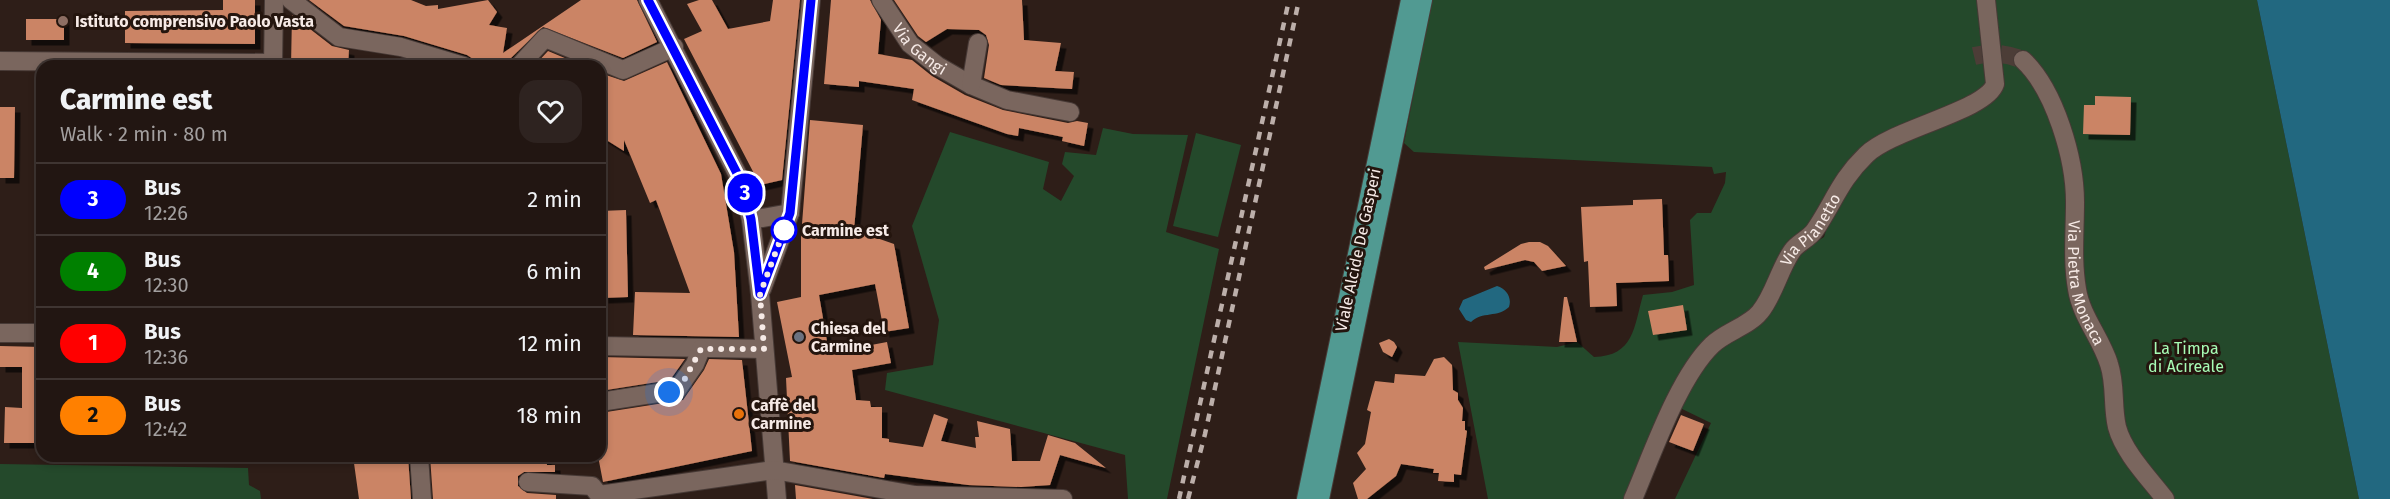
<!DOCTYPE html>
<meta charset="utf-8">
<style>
:root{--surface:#221612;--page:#2e2320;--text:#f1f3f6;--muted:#a29f9f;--line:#3f3532}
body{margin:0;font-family:"Fira Sans",sans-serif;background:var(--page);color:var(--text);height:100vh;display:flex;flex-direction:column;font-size:22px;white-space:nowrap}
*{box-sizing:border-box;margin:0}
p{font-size:20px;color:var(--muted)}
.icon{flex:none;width:33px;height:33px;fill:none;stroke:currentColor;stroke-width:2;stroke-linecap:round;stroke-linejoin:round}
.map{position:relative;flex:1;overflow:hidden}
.side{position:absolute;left:36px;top:60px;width:570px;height:402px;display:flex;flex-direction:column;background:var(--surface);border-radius:18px;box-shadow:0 3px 9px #0003,0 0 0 2px var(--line)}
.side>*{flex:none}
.badge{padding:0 12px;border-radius:20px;font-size:21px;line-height:39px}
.you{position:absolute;width:30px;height:30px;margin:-15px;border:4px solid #fff;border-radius:50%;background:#1a73e8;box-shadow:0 0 0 9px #1a73e833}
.map>.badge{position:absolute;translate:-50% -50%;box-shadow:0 0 0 3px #fff}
.round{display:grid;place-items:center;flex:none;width:63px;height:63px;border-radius:18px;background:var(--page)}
.overview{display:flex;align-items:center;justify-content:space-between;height:102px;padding:0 24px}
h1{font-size:28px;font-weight:800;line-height:45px}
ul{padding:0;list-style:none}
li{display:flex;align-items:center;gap:18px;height:72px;padding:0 24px;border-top:2px solid var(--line)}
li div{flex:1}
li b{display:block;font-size:22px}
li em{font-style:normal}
li .badge{min-width:66px;font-weight:700;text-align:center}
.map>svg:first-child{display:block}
</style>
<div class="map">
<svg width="2390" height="499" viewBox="0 0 2390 499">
<defs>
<filter id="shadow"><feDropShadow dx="5.5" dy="5.5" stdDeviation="0" flood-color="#0009"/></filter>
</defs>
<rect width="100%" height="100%" fill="#2e1e18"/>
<!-- green -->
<path fill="#24492b" d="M1432,0H2257L2359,499H1675L1711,423L1678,407L1692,382L1718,348L1767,315L1794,256L1824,237L1836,199L1872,157L1887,145L1869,152L1866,148L1846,165L1804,233L1787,247L1756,308L1708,343L1691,366L1668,403L1628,499H1488L1458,342L1557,347L1577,342L1594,357C1634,356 1634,327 1643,295L1672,292L1694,285L1690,220L1697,213H1711L1725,183L1726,172L1714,174L1712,167L1414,152L1404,143Z
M1103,128L1133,134L1188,135L1166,232L1219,249L1167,499H1128L1125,455L885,390L887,373L933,365L939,320L912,226L950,132L1049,162L1043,189L1061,201L1074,176L1062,164L1065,152L1096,155Z
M1196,133L1241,145L1218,237L1173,226Z
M0,464L248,468L249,485L260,491L261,499H0Z"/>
<!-- water -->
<path fill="#226880" d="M2257,0H2390V499H2359Z
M1497,286C1507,289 1512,298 1509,307C1498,318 1482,311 1471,322L1466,320L1459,309L1463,300Z"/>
<!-- building -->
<path fill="#cb8465" filter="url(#shadow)" d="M223,0H255V44L125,43V11L223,10Z
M309,0H411L426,6L438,5V9L488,0L497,12L489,25L507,28L503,53L581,0H637L657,42L623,58L543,27L511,58L508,66H475L473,59L467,55L404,36L344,26Z
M699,0H712L728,29L770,21L773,0H800L782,180L760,185L684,39L702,31L687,4Z
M831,0H870L881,20L878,54L912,60L932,76L965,95L1003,110L1068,123L1077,121L1088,123L1084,146L1062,141L1063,137L1019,128L1018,136L1007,134L912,100L914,89L859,81V87L824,84Z
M894,0H1022L1024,40L1061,43L1055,71L1074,72L1072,89L1001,85L984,78L989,45L986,35L979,30L947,29L926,42L918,36Z
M292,15L332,46L349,50L348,66H291Z
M26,19H64V40H26Z
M548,51L584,66H534Z
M667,62L721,174L734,252L739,337L633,335L635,292L690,293L656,200L650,203L624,140V151L600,136V73L624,81Z
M2095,96L2131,97L2130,135L2083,134L2084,105H2095Z
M0,107H15L14,178H0Z
M810,120L863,125L854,230L894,244L909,328L884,332L875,284L819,295L829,353L887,342L891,363L852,370L856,400L870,401L871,407H882V438L889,439V442L923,447L934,414L948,419L941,441L976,448L975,437H979L977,421L1010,429L1012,461H1040L1048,435L1075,443L1106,468L1060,455L1050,485L1021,487L968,485L885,474L884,478L790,461L786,378L792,377L777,302L801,297V237Z
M1662,199L1664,255H1668L1669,281L1616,283L1617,306L1590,307L1588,261L1584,262L1581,207L1633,205V200Z
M626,210L628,297L603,298L602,286H600V211Z
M1529,242H1540L1548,246L1566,266L1542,271L1534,262L1525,260L1485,270L1484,267L1521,244Z
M1564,297H1567L1577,342H1559Z
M1683,305L1687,330L1653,335L1648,311Z
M1389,339L1394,342L1397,347L1392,357L1383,352L1379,343Z
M0,346L42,347V443H4L5,407L22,408V367H0Z
M600,357L685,359L670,380L600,391Z
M1444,357L1452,365L1453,390L1458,393V400L1463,408L1462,421H1465V430L1467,431L1461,475L1454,474V482L1438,481L1439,473H1433L1434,469L1401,464L1396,476L1367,499H1358L1353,483L1366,469L1357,453L1365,444L1371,412L1367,410L1375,381L1394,383L1395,374L1425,376L1434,359Z
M709,359L742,360L752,451L603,482L598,456L600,413L683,400L704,370Z
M1681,415L1704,424L1693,451L1669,442Z
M353,456H408L411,499H359Z
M430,456H546L547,465H555V472H524L518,476V486L527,493L556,495V499H433Z
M795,485L873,499H796Z"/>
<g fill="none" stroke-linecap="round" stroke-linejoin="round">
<!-- minor-tunnel -->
<path stroke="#4c3d37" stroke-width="18" stroke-dasharray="18 9" stroke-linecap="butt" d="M1974,56C1991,52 2006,53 2023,60"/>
<defs>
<g id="minor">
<path d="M291,0L339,37L401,47L464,66"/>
<path d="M648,0L742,183L751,220L760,294L777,499"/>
<path id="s1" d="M881,0L910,44L938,66L971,85L1007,100L1070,112"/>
<path id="s2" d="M2023,60C2055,90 2075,159 2075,202C2075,232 2072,260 2077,289C2081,316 2101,338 2109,364C2116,385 2112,406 2117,427C2124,453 2149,478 2165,499"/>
<path d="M0,61L273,63"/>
<path d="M273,66L274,0"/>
<path d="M519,66L545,38L623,70L674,47"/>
<path d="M971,85L978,43"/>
<path d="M751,220L790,213"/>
<path d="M762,289L790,213L811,0"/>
<path d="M0,333H42"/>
<path d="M600,346L764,349"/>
<path d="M600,402L677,390L695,364L701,349"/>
<path d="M419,456L422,499"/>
<path d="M528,482L592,486L599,495L774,470L915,495L1063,499"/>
<path id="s3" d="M1633,499C1652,455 1678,378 1712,345C1725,332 1749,326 1760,312C1774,295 1779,270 1792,251C1797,243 1809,239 1815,230C1834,202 1840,180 1866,155C1892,129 1986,111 1995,84L1986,0"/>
</g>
<path id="major" d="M1306,499L1410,0
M1320,499L1423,0"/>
</defs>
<!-- minor casing -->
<use href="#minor" stroke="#473a36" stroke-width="20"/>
<!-- major casing -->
<use href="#major" stroke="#473a36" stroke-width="20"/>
<!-- minor -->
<use href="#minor" stroke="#7a665e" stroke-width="18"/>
<!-- major -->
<use href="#major" stroke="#519a92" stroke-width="18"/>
<!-- rail -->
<path stroke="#bcafaa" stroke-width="4.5" stroke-dasharray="8 8" stroke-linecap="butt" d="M1179,499L1289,0
M1188,499L1205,434L1299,0"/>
</g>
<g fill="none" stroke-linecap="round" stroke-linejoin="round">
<defs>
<path id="line" d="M648,0L742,183L751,219L760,294L790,213L811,0"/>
</defs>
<!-- line casing -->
<use href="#line" stroke="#fff" stroke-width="14"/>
<!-- line -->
<use href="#line" stroke="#00f" stroke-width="9"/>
<!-- walk -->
<path stroke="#f6eae6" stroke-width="6" stroke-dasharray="0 10.8" d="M669,392L681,386L701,349H764L760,294L784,230"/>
</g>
<!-- markers -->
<circle fill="#8d6e63" stroke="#24150e" stroke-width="2" cx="63" cy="21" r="6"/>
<circle fill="#fff" stroke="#00f" stroke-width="3" cx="784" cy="230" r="12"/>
<circle fill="#6b7280" stroke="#24150e" stroke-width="2" cx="799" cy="337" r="6"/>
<circle fill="#e8710a" stroke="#24150e" stroke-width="2" cx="739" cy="414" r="6"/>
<g text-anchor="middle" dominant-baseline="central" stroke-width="6" stroke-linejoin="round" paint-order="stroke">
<!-- poi labels -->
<g font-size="16" font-weight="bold" fill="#f6eae6" stroke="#24150e" text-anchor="start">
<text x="75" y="21">Istituto comprensivo Paolo Vasta</text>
<text x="811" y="328">Chiesa del<tspan x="811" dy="18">Carmine</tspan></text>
<text x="751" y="405">Caffè del<tspan x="751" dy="18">Carmine</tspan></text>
</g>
<!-- street labels -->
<g font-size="16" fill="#f6eae6" stroke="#24150e">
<text stroke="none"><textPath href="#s1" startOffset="63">Via Gangi</textPath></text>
<text stroke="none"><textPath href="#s3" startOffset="330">Via Pianetto</textPath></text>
<text transform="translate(1358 250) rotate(-78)">Viale Alcide De Gasperi</text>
<text stroke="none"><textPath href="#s2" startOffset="237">Via Pietra Monaca</textPath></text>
</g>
<!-- stop labels -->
<g font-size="16" font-weight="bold" fill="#f6eae6" stroke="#24150e" text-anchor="start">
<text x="802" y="230">Carmine est</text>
</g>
<!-- park labels -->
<g font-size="16" fill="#a7fcb5" stroke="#24150e">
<text x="2186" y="348">La Timpa<tspan x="2186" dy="18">di Acireale</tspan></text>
</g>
</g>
</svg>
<div class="you" style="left:669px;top:392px"></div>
<b class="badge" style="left:745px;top:193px;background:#00f;color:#fff">3</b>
<section class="side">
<div class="overview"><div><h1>Carmine est</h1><p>Walk · 2 min · 80 m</p></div><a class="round"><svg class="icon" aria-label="heart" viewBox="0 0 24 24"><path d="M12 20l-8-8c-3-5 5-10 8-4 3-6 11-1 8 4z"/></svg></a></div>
<ul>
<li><span class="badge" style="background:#00f;color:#fff">3</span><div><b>Bus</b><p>12:26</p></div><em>2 min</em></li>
<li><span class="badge" style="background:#008000;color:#fff">4</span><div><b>Bus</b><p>12:30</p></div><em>6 min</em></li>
<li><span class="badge" style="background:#f00;color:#fff">1</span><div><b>Bus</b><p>12:36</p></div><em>12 min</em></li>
<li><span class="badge" style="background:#ff8000;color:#111">2</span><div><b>Bus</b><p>12:42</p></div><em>18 min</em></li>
</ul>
</section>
</div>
